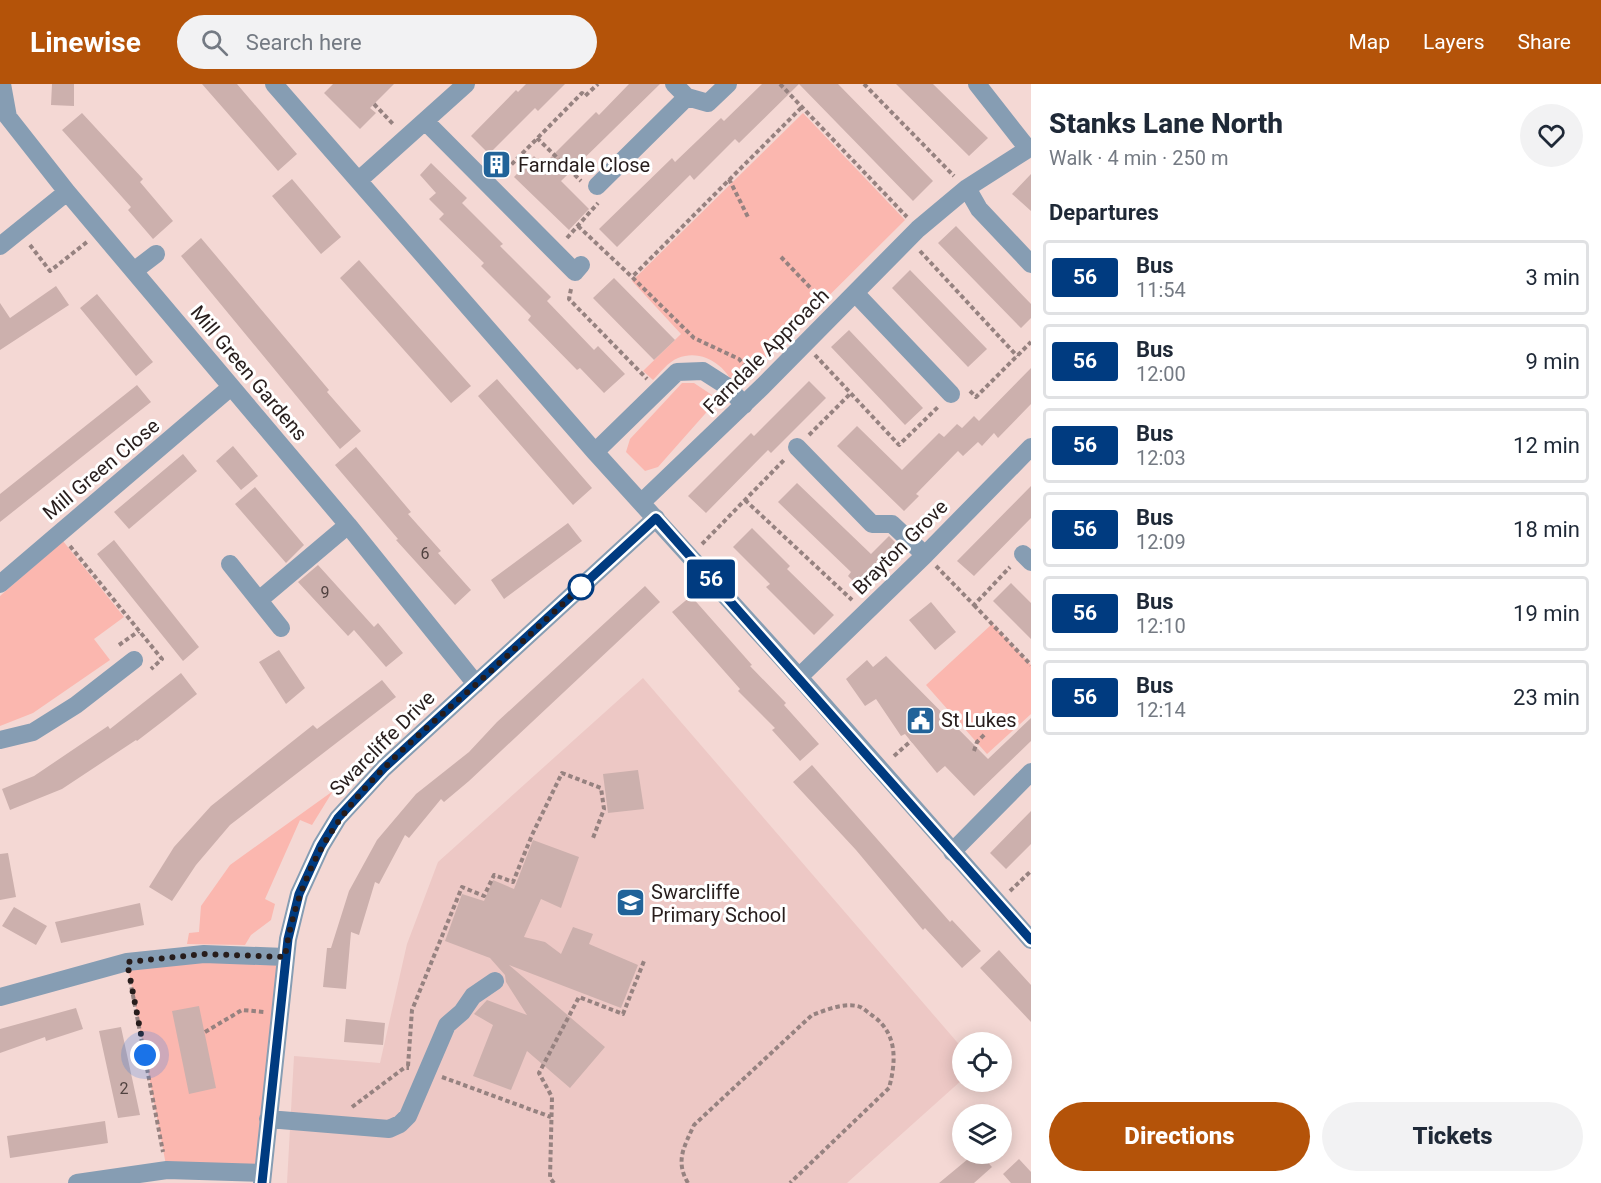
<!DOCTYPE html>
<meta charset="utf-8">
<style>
:root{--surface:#fff;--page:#f2f2f3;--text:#1f2937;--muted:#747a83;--line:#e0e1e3;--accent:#b45309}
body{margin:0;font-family:Roboto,sans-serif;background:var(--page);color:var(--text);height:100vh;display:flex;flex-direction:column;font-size:22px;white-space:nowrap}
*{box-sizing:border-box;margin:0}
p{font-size:20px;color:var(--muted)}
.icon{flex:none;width:33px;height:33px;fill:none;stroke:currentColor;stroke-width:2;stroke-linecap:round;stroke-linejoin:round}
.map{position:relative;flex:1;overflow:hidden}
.details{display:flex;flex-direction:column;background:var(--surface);width:570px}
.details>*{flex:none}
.badge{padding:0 12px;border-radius:4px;font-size:21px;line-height:39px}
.buttons{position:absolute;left:952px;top:948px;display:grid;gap:12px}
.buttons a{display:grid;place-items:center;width:60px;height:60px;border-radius:50%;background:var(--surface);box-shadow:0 3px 15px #0003;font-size:30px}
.you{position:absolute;width:30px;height:30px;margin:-15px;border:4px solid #fff;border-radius:50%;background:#1a73e8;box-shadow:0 0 0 9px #1a73e833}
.map>.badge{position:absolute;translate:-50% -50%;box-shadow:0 0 0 3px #fff}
h2{padding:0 18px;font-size:22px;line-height:54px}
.round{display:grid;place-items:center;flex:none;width:63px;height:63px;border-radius:32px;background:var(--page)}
.headline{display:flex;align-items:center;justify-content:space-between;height:102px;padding:0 18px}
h1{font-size:28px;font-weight:800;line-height:45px}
.button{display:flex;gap:12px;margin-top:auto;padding:12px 18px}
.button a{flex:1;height:69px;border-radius:36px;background:var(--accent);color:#fff;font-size:24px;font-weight:800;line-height:69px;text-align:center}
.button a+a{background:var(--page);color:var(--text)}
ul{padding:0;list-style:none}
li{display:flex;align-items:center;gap:18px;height:75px;margin:0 12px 9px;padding:0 6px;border:3px solid var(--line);border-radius:6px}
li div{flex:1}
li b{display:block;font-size:22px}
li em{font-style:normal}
li .badge{min-width:66px;font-weight:700;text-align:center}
header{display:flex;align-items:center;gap:36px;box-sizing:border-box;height:84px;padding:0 30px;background:var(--accent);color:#fff}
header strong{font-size:28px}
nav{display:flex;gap:33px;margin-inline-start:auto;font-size:21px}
.search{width:420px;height:54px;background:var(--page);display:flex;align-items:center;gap:15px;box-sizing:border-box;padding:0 21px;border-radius:33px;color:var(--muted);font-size:22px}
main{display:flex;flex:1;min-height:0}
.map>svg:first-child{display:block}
</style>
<header>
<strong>Linewise</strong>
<div class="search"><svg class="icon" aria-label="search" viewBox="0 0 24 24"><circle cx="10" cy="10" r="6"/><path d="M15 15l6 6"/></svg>Search here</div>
<nav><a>Map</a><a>Layers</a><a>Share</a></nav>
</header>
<main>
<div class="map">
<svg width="1031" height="1099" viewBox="0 0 1031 1099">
<rect width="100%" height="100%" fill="#f4d8d4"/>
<!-- built -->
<path fill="#edc8c5" d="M643,594L963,965V995L847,1099H287L294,972L380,979L407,860L438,778Z"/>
<!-- green -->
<path fill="#fbb7af" d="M803,29L905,136L735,305C728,283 703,264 678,274C668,278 660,289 653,296L643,287L681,250L632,197Z
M682,299H694L712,311V322L658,383L645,387L626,368L630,355Z
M63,457L124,533L94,555L110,576L33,629L0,642V512Z
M992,540L1031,581V630L987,670L926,601Z
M333,707L312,741L300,736L265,815L275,820L271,836L251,851L245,861L187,860L189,849L199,848L201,822L230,781Z
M285,873L263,1089L167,1086L127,878Z"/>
<!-- building -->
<path fill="#ccb0ad" d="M52,0H74V22L51,21Z
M202,0H237L297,70L278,87Z
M333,0H394L370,24L376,29L360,45L324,9Z
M526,0H565L538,27L535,24L489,70L471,52L516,6L518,8Z
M629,0H660L561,97L589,125L569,146L514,93L534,72L543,81L596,28L599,31Z
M762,0H799L739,59L735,55L694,96L690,91L617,163L599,145L672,74L675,78L721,34L724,37Z
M799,0H838L933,97L913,117Z
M896,0H933L988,54L969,72Z
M82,29L143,95L140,98L173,137L153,155L128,126L131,123L62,46Z
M431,79L467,114L462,119L503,160L500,162L551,213L547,217L594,266L598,262L625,290L604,309L580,284L577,286L528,236L531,232L481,182L484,179L439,135L444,130L429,115L436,109L420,91Z
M1031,90V127L1012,110Z
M292,95L341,153L321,170L272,112Z
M956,142L1031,220V234L1021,244L938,159Z
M201,154L329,306L327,308L361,347L340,365L181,172Z
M359,176L471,302L451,319L340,194Z
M910,186L987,265L968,283L892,204Z
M614,194L675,256L654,276L593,214Z
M56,202L69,221L0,266V219L10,234Z
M97,210L153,278L136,292L80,224Z
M849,246L923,324L905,341L831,263Z
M1031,284V320L998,354L994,349L982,362L978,358L963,372L958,367L916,410L919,412L904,427L837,362L857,342L902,386L939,349L944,353L957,340L962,344L974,332L979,337Z
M497,295L592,404L573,421L478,312Z
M809,297L826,314L771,369L768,366L706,429L688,412L751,349L754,352Z
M137,301L151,318L0,438V410Z
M233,362L258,392L241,406L216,377Z
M356,363L411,428L408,430L441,467L438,469L471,506L455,521L396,456L398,455L335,381Z
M183,370L197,387L129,445L114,428Z
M797,399L871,470L889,452L900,463L881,480L885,483L866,503L862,498L858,502L848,492L851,488L778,418Z
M1031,402V434L974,492L957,477Z
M255,403L304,461L286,479L235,420Z
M568,439L582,457L504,515L491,496Z
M752,444L790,482L787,485L834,531L814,551L766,503L770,500L733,463Z
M114,456L199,563L183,577L97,470Z
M318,481L374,543L378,539L403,569L386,583L354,546L348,552L298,498Z
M1011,499L1031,519V555L993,517Z
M645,502L660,518L469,697L444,718L441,715L409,754L405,751L379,800L375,798L359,851L351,848L346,905L323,903L327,864H331L349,807L377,756L416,710L469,668L497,638Z
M691,512L752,581L750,582L786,619L784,621L819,660L800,677L772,646L775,644L738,607L740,605L672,528Z
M931,518L956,548L935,566L909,536Z
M279,566L305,604L286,620L259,578Z
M886,572L988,675L1031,634V657L974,712L945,682L937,689L905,650L901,652L876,615L865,622L846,595L867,576L873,583Z
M181,589L197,610L167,634L137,657L136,656L62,705L10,726L2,705L34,692L108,642L110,645Z
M382,596L396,613L230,741L196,781L172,817L149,803L174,763L211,722L313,641L317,645Z
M812,681L950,838L952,836L981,867L962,884L925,844L923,846L856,766L793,698Z
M638,686L644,725L608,729L603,690Z
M1031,727V760L1006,785L990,769Z
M533,756L579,773L561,824L541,815L524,853L545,858L561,870L573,843L593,850L589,860L638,881L621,924L509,881L605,963L570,1004L527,967L511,1006L473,992L493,941L474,930L487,916L527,931L506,898L505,891L490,874L445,857L462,810L484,817L493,796L514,805Z
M8,769L16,813L0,816V770Z
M140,819L144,841L61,859L55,838Z
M14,823L47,842L36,861L2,842Z
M999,866L1031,901V938L980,884Z
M199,922L216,1004L189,1010L172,927Z
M76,924L83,945L46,957L45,953L0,969V945Z
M346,935L385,939L383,961L344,958Z
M121,943L140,1031L118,1034L99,947Z
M105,1037L108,1059L10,1074L7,1052Z
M974,1070H980L992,1083L974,1099H939Z
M1019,1075L1031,1088V1099H1011L1003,1090Z"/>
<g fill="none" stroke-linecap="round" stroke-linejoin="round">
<!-- path -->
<path stroke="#968280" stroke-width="4" stroke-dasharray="4.5 3" stroke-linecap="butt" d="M780,0L907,133
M864,0L954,92
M374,20L394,41
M537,54L581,97
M501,91L582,9L585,12L598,0
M729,95L749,135
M578,142L632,193
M567,154L598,119
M30,161L50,187L87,158
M920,167L1017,272
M781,173L824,218
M571,205L569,215L647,295
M815,271L899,361L939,322
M751,289L739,275L694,254L632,193L802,23
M970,307L976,313L1031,258
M809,351L851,309
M745,416L852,516
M702,460L784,376
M70,462L162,575L151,585
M936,482L974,521L1010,483
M974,521L1031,581
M119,561L139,547
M974,667L977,658L985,650
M894,672L911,657
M1010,807L1031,787
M130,896L163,1068
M205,948L242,926L264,928
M408,982L412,926L462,803L484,812L494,791L513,798L532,751L562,689L601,704L604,725L593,754
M442,993L551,1033
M352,1023L404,984H409
M554,1099L550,1094L552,1013L539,989L579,913L623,930L644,877
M688,1099C675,1077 684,1063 694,1041L812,931C826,926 842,919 857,922C863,923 868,929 873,932C898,950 896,978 889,1004L790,1099"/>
<!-- minor -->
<path stroke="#869db3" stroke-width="18" d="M2,0L8,33L67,108L348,441L476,600
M274,0L595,368L799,593L1031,856
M674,0L687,13L708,19L728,0
M977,0L1028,65L1031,63
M425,37L575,188L581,181
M359,96L466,0
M597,102L687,13
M967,104L979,125L1031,180
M0,162L67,108
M135,186L156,170
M856,210L951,310
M797,363L872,440H892L925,471
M595,368L677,288L703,287L728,303L744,321
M642,418L763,302L918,145L967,104L1028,65
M1023,470L1031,478
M230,480L281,544
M0,500L231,303
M259,516L348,441
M799,593L925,471L1031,363
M0,656L33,648L76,621L134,576
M952,768L1031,688
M0,913L127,878L204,870L285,873
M268,1035L389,1045L400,1040L408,1032L447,941L462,928L473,912L495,897
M77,1099L167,1086L263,1089
M262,1099L288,855L299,810L321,762L338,734L384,684L656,434"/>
</g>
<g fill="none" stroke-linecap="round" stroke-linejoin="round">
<defs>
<path id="line" d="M262,1099L288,855L299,810L321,762L338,734L384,684L656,434L1031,856"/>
</defs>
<!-- line casing -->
<use href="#line" stroke="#fff" stroke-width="14"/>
<!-- line -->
<use href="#line" stroke="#003b80" stroke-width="9"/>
<!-- walk -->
<path stroke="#271d1c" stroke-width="6" stroke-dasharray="0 10.8" d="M145,971L127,878L204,870L285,873C304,743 382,684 473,603C510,570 545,536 581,503"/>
</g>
<!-- icons -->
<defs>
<symbol id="building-square" viewBox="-11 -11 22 22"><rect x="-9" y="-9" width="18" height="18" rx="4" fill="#216399" stroke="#fff"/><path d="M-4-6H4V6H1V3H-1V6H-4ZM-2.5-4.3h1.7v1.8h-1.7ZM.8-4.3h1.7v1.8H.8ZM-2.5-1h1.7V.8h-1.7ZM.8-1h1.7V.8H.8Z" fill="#fff"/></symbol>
<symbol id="civic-square" viewBox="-11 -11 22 22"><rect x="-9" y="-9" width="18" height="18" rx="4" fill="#216399" stroke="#fff"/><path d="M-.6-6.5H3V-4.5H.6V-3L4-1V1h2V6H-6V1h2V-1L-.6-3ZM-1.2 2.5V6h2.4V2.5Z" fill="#fff"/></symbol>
<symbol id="school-square" viewBox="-11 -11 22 22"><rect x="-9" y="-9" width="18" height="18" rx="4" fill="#216399" stroke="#fff"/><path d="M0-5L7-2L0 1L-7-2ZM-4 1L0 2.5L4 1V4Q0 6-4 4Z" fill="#fff"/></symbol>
</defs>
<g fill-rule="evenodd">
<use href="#building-square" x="480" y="64" width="33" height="33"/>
<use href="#civic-square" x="904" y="620" width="33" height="33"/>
<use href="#school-square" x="614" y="802" width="33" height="33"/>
</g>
<!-- markers -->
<circle fill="#fff" stroke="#003b80" stroke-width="3" cx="581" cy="503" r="12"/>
<g text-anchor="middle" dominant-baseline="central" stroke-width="6" stroke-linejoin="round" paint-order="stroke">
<!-- number labels -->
<g font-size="16" fill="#504240">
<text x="425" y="469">6</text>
<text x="325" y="508">9</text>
<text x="124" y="1004">2</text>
</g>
<!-- poi labels -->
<g font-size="20" fill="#271d1c" stroke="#fff" text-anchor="start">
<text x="518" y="81">Farndale Close</text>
<text x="941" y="636">St Lukes</text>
<text x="651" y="808">Swarcliffe<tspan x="651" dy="23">Primary School</tspan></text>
</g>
<!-- street labels -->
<g font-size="20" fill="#271d1c" stroke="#fff">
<text transform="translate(766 267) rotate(-45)">Farndale Approach</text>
<text transform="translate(249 289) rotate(50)">Mill Green Gardens</text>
<text transform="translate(101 385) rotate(-40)">Mill Green Close</text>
<text transform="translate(900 463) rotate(-45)">Brayton Grove</text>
<text transform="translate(382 659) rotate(-45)">Swarcliffe Drive</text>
</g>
</g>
</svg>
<div class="buttons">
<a><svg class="icon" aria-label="locate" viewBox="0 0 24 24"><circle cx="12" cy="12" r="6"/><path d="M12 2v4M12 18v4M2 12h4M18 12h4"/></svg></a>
<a><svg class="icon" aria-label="layers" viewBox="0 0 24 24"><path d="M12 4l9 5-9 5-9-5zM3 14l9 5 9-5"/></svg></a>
</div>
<div class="you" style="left:145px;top:971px"></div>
<b class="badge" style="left:711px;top:495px;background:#003b80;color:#fff">56</b>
</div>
<section class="details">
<div class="headline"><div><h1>Stanks Lane North</h1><p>Walk · 4 min · 250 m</p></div><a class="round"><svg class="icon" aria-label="heart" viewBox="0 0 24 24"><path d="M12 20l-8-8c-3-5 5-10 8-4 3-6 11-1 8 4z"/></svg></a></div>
<h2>Departures</h2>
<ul>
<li><span class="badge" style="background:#003b80;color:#fff">56</span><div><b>Bus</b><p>11:54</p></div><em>3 min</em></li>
<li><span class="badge" style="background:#003b80;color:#fff">56</span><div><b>Bus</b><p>12:00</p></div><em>9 min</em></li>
<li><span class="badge" style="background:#003b80;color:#fff">56</span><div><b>Bus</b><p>12:03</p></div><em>12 min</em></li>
<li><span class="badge" style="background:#003b80;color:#fff">56</span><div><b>Bus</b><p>12:09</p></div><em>18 min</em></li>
<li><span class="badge" style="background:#003b80;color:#fff">56</span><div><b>Bus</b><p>12:10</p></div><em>19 min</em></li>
<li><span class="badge" style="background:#003b80;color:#fff">56</span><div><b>Bus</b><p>12:14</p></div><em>23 min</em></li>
</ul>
<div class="button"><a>Directions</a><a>Tickets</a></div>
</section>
</main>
